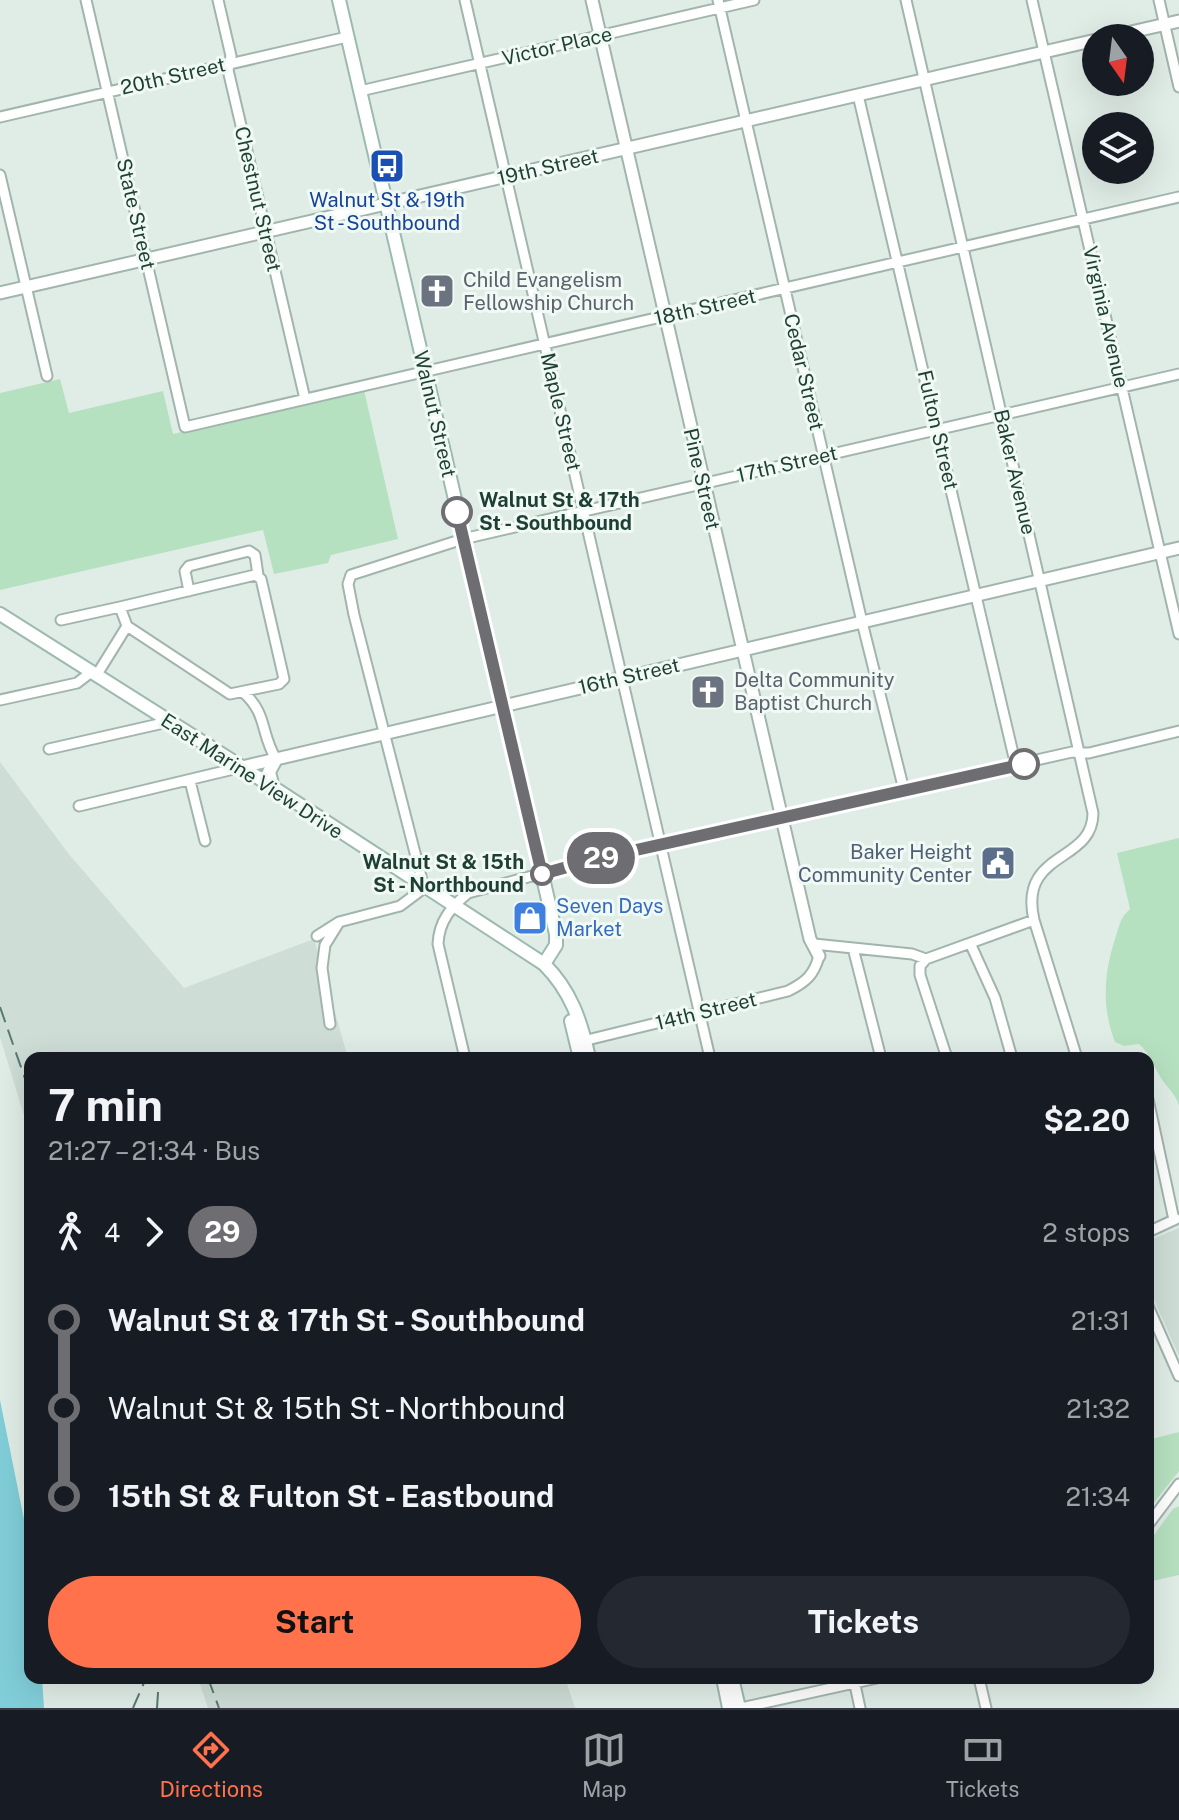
<!DOCTYPE html>
<meta charset="utf-8">
<style>
:root{--surface:#171b24;--page:#242831;--text:#f1f3f6;--muted:#9ea1a6;--line:#363941;--accent:#ff724b}
body{margin:0;font-family:"Public Sans",sans-serif;background:var(--page);color:var(--text);height:100vh;display:flex;flex-direction:column;font-size:30px;white-space:nowrap}
*{box-sizing:border-box;margin:0}
p{font-size:26px;color:var(--muted)}
.icon{flex:none;width:44px;height:44px;fill:none;stroke:currentColor;stroke-width:2;stroke-linecap:round;stroke-linejoin:round}
.map{position:relative;flex:1;overflow:hidden}
.details{position:absolute;left:24px;top:1052px;width:1130px;height:632px;display:flex;flex-direction:column;background:var(--surface);border-radius:16px;box-shadow:0 8px 32px #0002}
.details>*{flex:none}
.badge{padding:0 16px;border-radius:26px;font-size:28px;line-height:52px}
.needle{width:52px;rotate:166deg}
.tools{position:absolute;left:1082px;top:24px;display:grid;gap:16px}
.tools a{display:grid;place-items:center;width:72px;height:72px;border-radius:50%;background:var(--surface);box-shadow:0 8px 32px #0002;font-size:40px}
.map>.badge{position:absolute;translate:-50% -50%;box-shadow:0 0 0 4px #fff}
.legs{display:flex;align-items:center;gap:12px;height:88px;padding:0 24px;font-size:26px}
.legs p{margin-inline-start:auto}
.head{display:flex;align-items:center;justify-content:space-between;height:136px;padding:0 24px}
h1{font-size:44px;font-weight:700;line-height:60px}
.primary-button{display:flex;gap:16px;margin-top:auto;padding:16px 24px}
.primary-button a{flex:1;height:92px;border-radius:48px;background:var(--accent);color:#111;font-size:32px;font-weight:700;line-height:92px;text-align:center}
.primary-button a+a{background:var(--page);color:var(--text)}
ul{padding:0 24px;list-style:none}
li{display:flex;align-items:center;gap:28px;height:88px;font-size:30px}
li i{display:grid;place-items:center;width:12px;height:100%;margin:0 10px;background:currentColor}
li i::after{content:'';width:20px;height:20px;margin:-10px;border:6px solid;border-radius:50%;background:var(--surface)}
li p{margin-inline-start:auto}
li:first-child i{background:linear-gradient(#0000 50%,currentColor 0)}
li:last-child i{background:linear-gradient(currentColor 50%,#0000 0)}
.dock{display:flex;justify-content:space-around;align-items:center;height:112px;border-top:2px solid var(--line);background:var(--surface);font-size:22px;color:var(--muted)}
.dock a{display:grid;justify-items:center;gap:4px}
.dock .on{color:var(--accent)}
.map>svg:first-child{display:block}
</style>
<div class="map">
<svg width="1179" height="1708" viewBox="0 0 1179 1708">
<rect width="100%" height="100%" fill="#e0ede6"/>
<!-- built -->
<path fill="#ceddd5" d="M0,762L68,853L184,988L314,939L348,1058H30V1135L0,1037Z
M1179,1228V1356L1148,1286V1241Z
M198,1678H565L575,1708H208Z"/>
<!-- green -->
<path fill="#b6e1c0" d="M60,379L69,413L163,391L173,434L364,390L398,539L331,555L328,563L274,574L263,530L0,590V393Z
M1179,838V1106C1176,1094 1167,1088 1161,1078C1153,1065 1151,1055 1139,1044L1124,1046L1115,1042C1101,1007 1104,971 1116,936C1120,924 1120,918 1130,909L1117,853Z
M1179,1432V1471L1148,1510V1440Z
M1179,1506V1575L1148,1582V1543L1173,1509Z"/>
<!-- water -->
<path fill="#80ced9" d="M0,1400L28,1539L30,1678H42L44,1708H0Z"/>
<g fill="none" stroke-linecap="round" stroke-linejoin="round">
<defs>
<path id="minor" d="M86,0L185,427L1179,197
M218,0L231,56L228,70L305,399
M465,0L710,1058
M718,0L862,622L904,790
M906,0L1093,813C1093,864 1018,850 1034,920L1077,1058
M1032,0L1179,634
M1159,0L1179,87
M360,91L754,0
M858,95L1016,766
M0,117L347,37
M0,175L47,376
M189,591L185,571L189,566L249,551L255,555L258,575
M61,620L120,607
M96,676L127,626L120,607L255,575L261,579L284,679L279,684L230,694L127,626
M243,692C268,714 260,733 276,759
M0,700L77,683L90,673
M49,749L168,722
M190,781L205,841
M79,806L242,767
M317,936L339,922L400,906L424,888L354,615L348,584L351,575L463,539L1179,374
M970,943L995,998L1012,1058
M814,944L912,954L926,959L1034,920
M853,948L881,1058
M926,959L920,966V975L947,1058
M330,1024L322,968L325,945L338,924
M579,1042L788,991C806,982 814,975 819,956
M465,1058L438,944C439,921 451,907 468,893L600,858L1072,752L1089,753L1179,731
M1148,1099L1174,1220
M1148,1232L1176,1219
M1148,1306L1179,1376
M1148,1525L1179,1484
M979,1678L986,1708
M854,1680L860,1708
M741,1708L877,1678"/>
<path id="tertiary" d="M592,0L810,939L819,956
M1105,38L1179,21
M0,293L1096,40
M242,767L1179,548"/>
<path id="secondary" d="M339,0L556,934V945L544,964
M0,614L242,767L544,964C571,991 581,1021 589,1058
M273,788L269,772L276,759
M571,1021L580,1058
M723,1678L729,1708
M732,1678L739,1708"/>
</defs>
<!-- minor casing -->
<use href="#minor" stroke="#a2b5ad" stroke-width="13"/>
<!-- tertiary casing -->
<use href="#tertiary" stroke="#a2b5ad" stroke-width="15"/>
<!-- secondary casing -->
<use href="#secondary" stroke="#9cbaaf" stroke-width="16"/>
<!-- minor -->
<use href="#minor" stroke="#fff" stroke-width="9"/>
<!-- tertiary -->
<use href="#tertiary" stroke="#fff" stroke-width="11"/>
<!-- secondary -->
<use href="#secondary" stroke="#fff" stroke-width="12"/>
<!-- rail -->
<path stroke="#587b71" stroke-width="2" stroke-dasharray="16 8" stroke-linecap="butt" d="M0,1007L30,1093
M208,1678L219,1708
M133,1708L146,1678
M157,1708L159,1678"/>
</g>
<g fill="none" stroke-linecap="round" stroke-linejoin="round">
<defs>
<path id="line-1" d="M457,512L542,874L600,858L1024,764"/>
</defs>
<!-- line-1 casing -->
<use href="#line-1" stroke="#fff" stroke-width="18"/>
<!-- line-1 -->
<use href="#line-1" stroke="#6e6d72" stroke-width="12"/>
</g>
<!-- icons -->
<defs>
<symbol id="bus-square" viewBox="-11 -11 22 22"><rect x="-9" y="-9" width="18" height="18" rx="4" fill="#1a4fb4" stroke="#f0f9f4"/><path d="M-5-6H5V4H4V6H2V4H-2V6H-4V4H-5ZM-3.5-4V0h7V-4ZM-3.5 1.2v1.5H-2V1.2ZM2 1.2v1.5H3.5V1.2Z" fill="#fff"/></symbol>
<symbol id="church-square" viewBox="-11 -11 22 22"><rect x="-9" y="-9" width="18" height="18" rx="4" fill="#6b7280" stroke="#f0f9f4"/><path d="M-1.2-6h2.4v3.5h3.3v2.4h-3.3V6h-2.4V-.1h-3.3v-2.4h3.3Z" fill="#fff"/></symbol>
<symbol id="civic-square" viewBox="-11 -11 22 22"><rect x="-9" y="-9" width="18" height="18" rx="4" fill="#5c6f8a" stroke="#f0f9f4"/><path d="M-.6-6.5H3V-4.5H.6V-3L4-1V1h2V6H-6V1h2V-1L-.6-3ZM-1.2 2.5V6h2.4V2.5Z" fill="#fff"/></symbol>
<symbol id="shop-square" viewBox="-11 -11 22 22"><rect x="-9" y="-9" width="18" height="18" rx="4" fill="#3f7fe0" stroke="#f0f9f4"/><path d="M-5-2.5h2.3a2.7 3.5 0 0 1 5.4 0H5L5.5 6h-11ZM-1.5-2.5h3a1.5 2.3 0 0 0-3 0Z" fill="#fff"/></symbol>
</defs>
<g fill-rule="evenodd">
<use href="#bus-square" x="367" y="146" width="40" height="40"/>
<use href="#church-square" x="417" y="271" width="40" height="40"/>
<use href="#church-square" x="688" y="672" width="40" height="40"/>
<use href="#civic-square" x="978" y="843" width="40" height="40"/>
<use href="#shop-square" x="510" y="898" width="40" height="40"/>
</g>
<!-- markers -->
<g fill="#fff" stroke="#6e6d72" stroke-width="4">
<circle cx="457" cy="512" r="14"/>
<circle cx="1024" cy="764" r="14"/>
<circle cx="542" cy="874" r="10"/>
</g>
<g text-anchor="middle" dominant-baseline="central" stroke-width="6" stroke-linejoin="round" paint-order="stroke">
<!-- street labels -->
<g font-size="20" fill="#1e3f35" stroke="#f0f9f4">
<text transform="translate(557 46) rotate(-13)">Victor Place</text>
<text transform="translate(173 76) rotate(-13)">20th Street</text>
<text transform="translate(548 167) rotate(-13)">19th Street</text>
<text transform="translate(258 199) rotate(77)">Chestnut Street</text>
<text transform="translate(136 214) rotate(77)">State Street</text>
<text transform="translate(705 307) rotate(-13)">18th Street</text>
<text transform="translate(1106 317) rotate(77)">Virginia Avenue</text>
<text transform="translate(804 372) rotate(77)">Cedar Street</text>
<text transform="translate(561 412) rotate(77)">Maple Street</text>
<text transform="translate(435 414) rotate(77)">Walnut Street</text>
<text transform="translate(938 430) rotate(77)">Fulton Street</text>
<text transform="translate(787 464) rotate(-13)">17th Street</text>
<text transform="translate(1015 472) rotate(77)">Baker Avenue</text>
<text transform="translate(702 479) rotate(77)">Pine Street</text>
<text transform="translate(629 676) rotate(-13)">16th Street</text>
<text transform="translate(252 776) rotate(33)">East Marine View Drive</text>
<text transform="translate(706 1011) rotate(-14)">14th Street</text>
</g>
<!-- transit labels -->
<g font-size="20" fill="#164399" stroke="#f0f9f4">
<text x="387" y="200">Walnut St &amp; 19th<tspan x="387" dy="23">St - Southbound</tspan></text>
</g>
<!-- worship labels -->
<g font-size="20" fill="#5b616d" stroke="#f0f9f4" text-anchor="start">
<text x="463" y="280">Child Evangelism<tspan x="463" dy="23">Fellowship Church</tspan></text>
<text x="734" y="680">Delta Community<tspan x="734" dy="23">Baptist Church</tspan></text>
</g>
<!-- stop labels -->
<g font-size="20" font-weight="bold" fill="#1e3f35" stroke="#f0f9f4" text-anchor="start">
<text x="479" y="500">Walnut St &amp; 17th<tspan x="479" dy="23">St - Southbound</tspan></text>
<text x="524" y="862" text-anchor="end">Walnut St &amp; 15th<tspan x="524" dy="23">St - Northbound</tspan></text>
</g>
<!-- service labels -->
<g font-size="20" fill="#4e5e75" stroke="#f0f9f4" text-anchor="end">
<text x="972" y="852">Baker Height<tspan x="972" dy="23">Community Center</tspan></text>
</g>
<!-- shop labels -->
<g font-size="20" fill="#366cbe" stroke="#f0f9f4" text-anchor="start">
<text x="556" y="906">Seven Days<tspan x="556" dy="23">Market</tspan></text>
</g>
</g>
</svg>
<div class="tools">
<a><svg class="needle" viewBox="-14 -14 28 28"><path d="M0-13l5 13h-10z" fill="#e53935"/><path d="M0 13l5-13h-10z" fill="#9ea1a6"/></svg></a>
<a><svg class="icon" aria-label="layers" viewBox="0 0 24 24"><path d="M12 4l9 5-9 5-9-5zM3 14l9 5 9-5"/></svg></a>
</div>
<b class="badge" style="left:601px;top:858px;background:#6e6d72;color:#fff">29</b>
<section class="details">
<div class="head"><div><h1>7 min</h1><p>21:27 – 21:34 · Bus</p></div><b>$2.20</b></div>
<div class="legs"><svg class="icon" aria-label="walk" viewBox="0 0 24 24"><circle cx="13" cy="4" r="2"/><path d="M13 8l-2 6 4 7M11 14l-3 7M7 12l3-4h3l4 4"/></svg>4<svg class="icon" aria-label="forward" viewBox="0 0 24 24"><path d="M9 5l7 7-7 7"/></svg><b class="badge" style="background:#6e6d72;color:#fff">29</b><p>2 stops</p></div>
<ul>
<li><i style="color:#6e6d72"></i><b>Walnut St &amp; 17th St - Southbound</b><p>21:31</p></li>
<li><i style="color:#6e6d72"></i><span>Walnut St &amp; 15th St - Northbound</span><p>21:32</p></li>
<li><i style="color:#6e6d72"></i><b>15th St &amp; Fulton St - Eastbound</b><p>21:34</p></li>
</ul>
<div class="primary-button"><a>Start</a><a>Tickets</a></div>
</section>
</div>
<nav class="dock">
<a class="on"><svg class="icon" aria-label="directions" viewBox="0 0 24 24"><path d="M12 3l9 9-9 9-9-9zM9 14v-3h6M13 9l2 2-2 2"/></svg>Directions</a>
<a><svg class="icon" aria-label="map" viewBox="0 0 24 24"><path d="M3 6l6-2 6 2 6-2v14l-6 2-6-2-6 2zM9 4v14M15 6v14"/></svg>Map</a>
<a><svg class="icon" aria-label="tickets" viewBox="0 0 24 24"><path d="M3 7h18v10H3zM15 7v10"/></svg>Tickets</a>
</nav>
